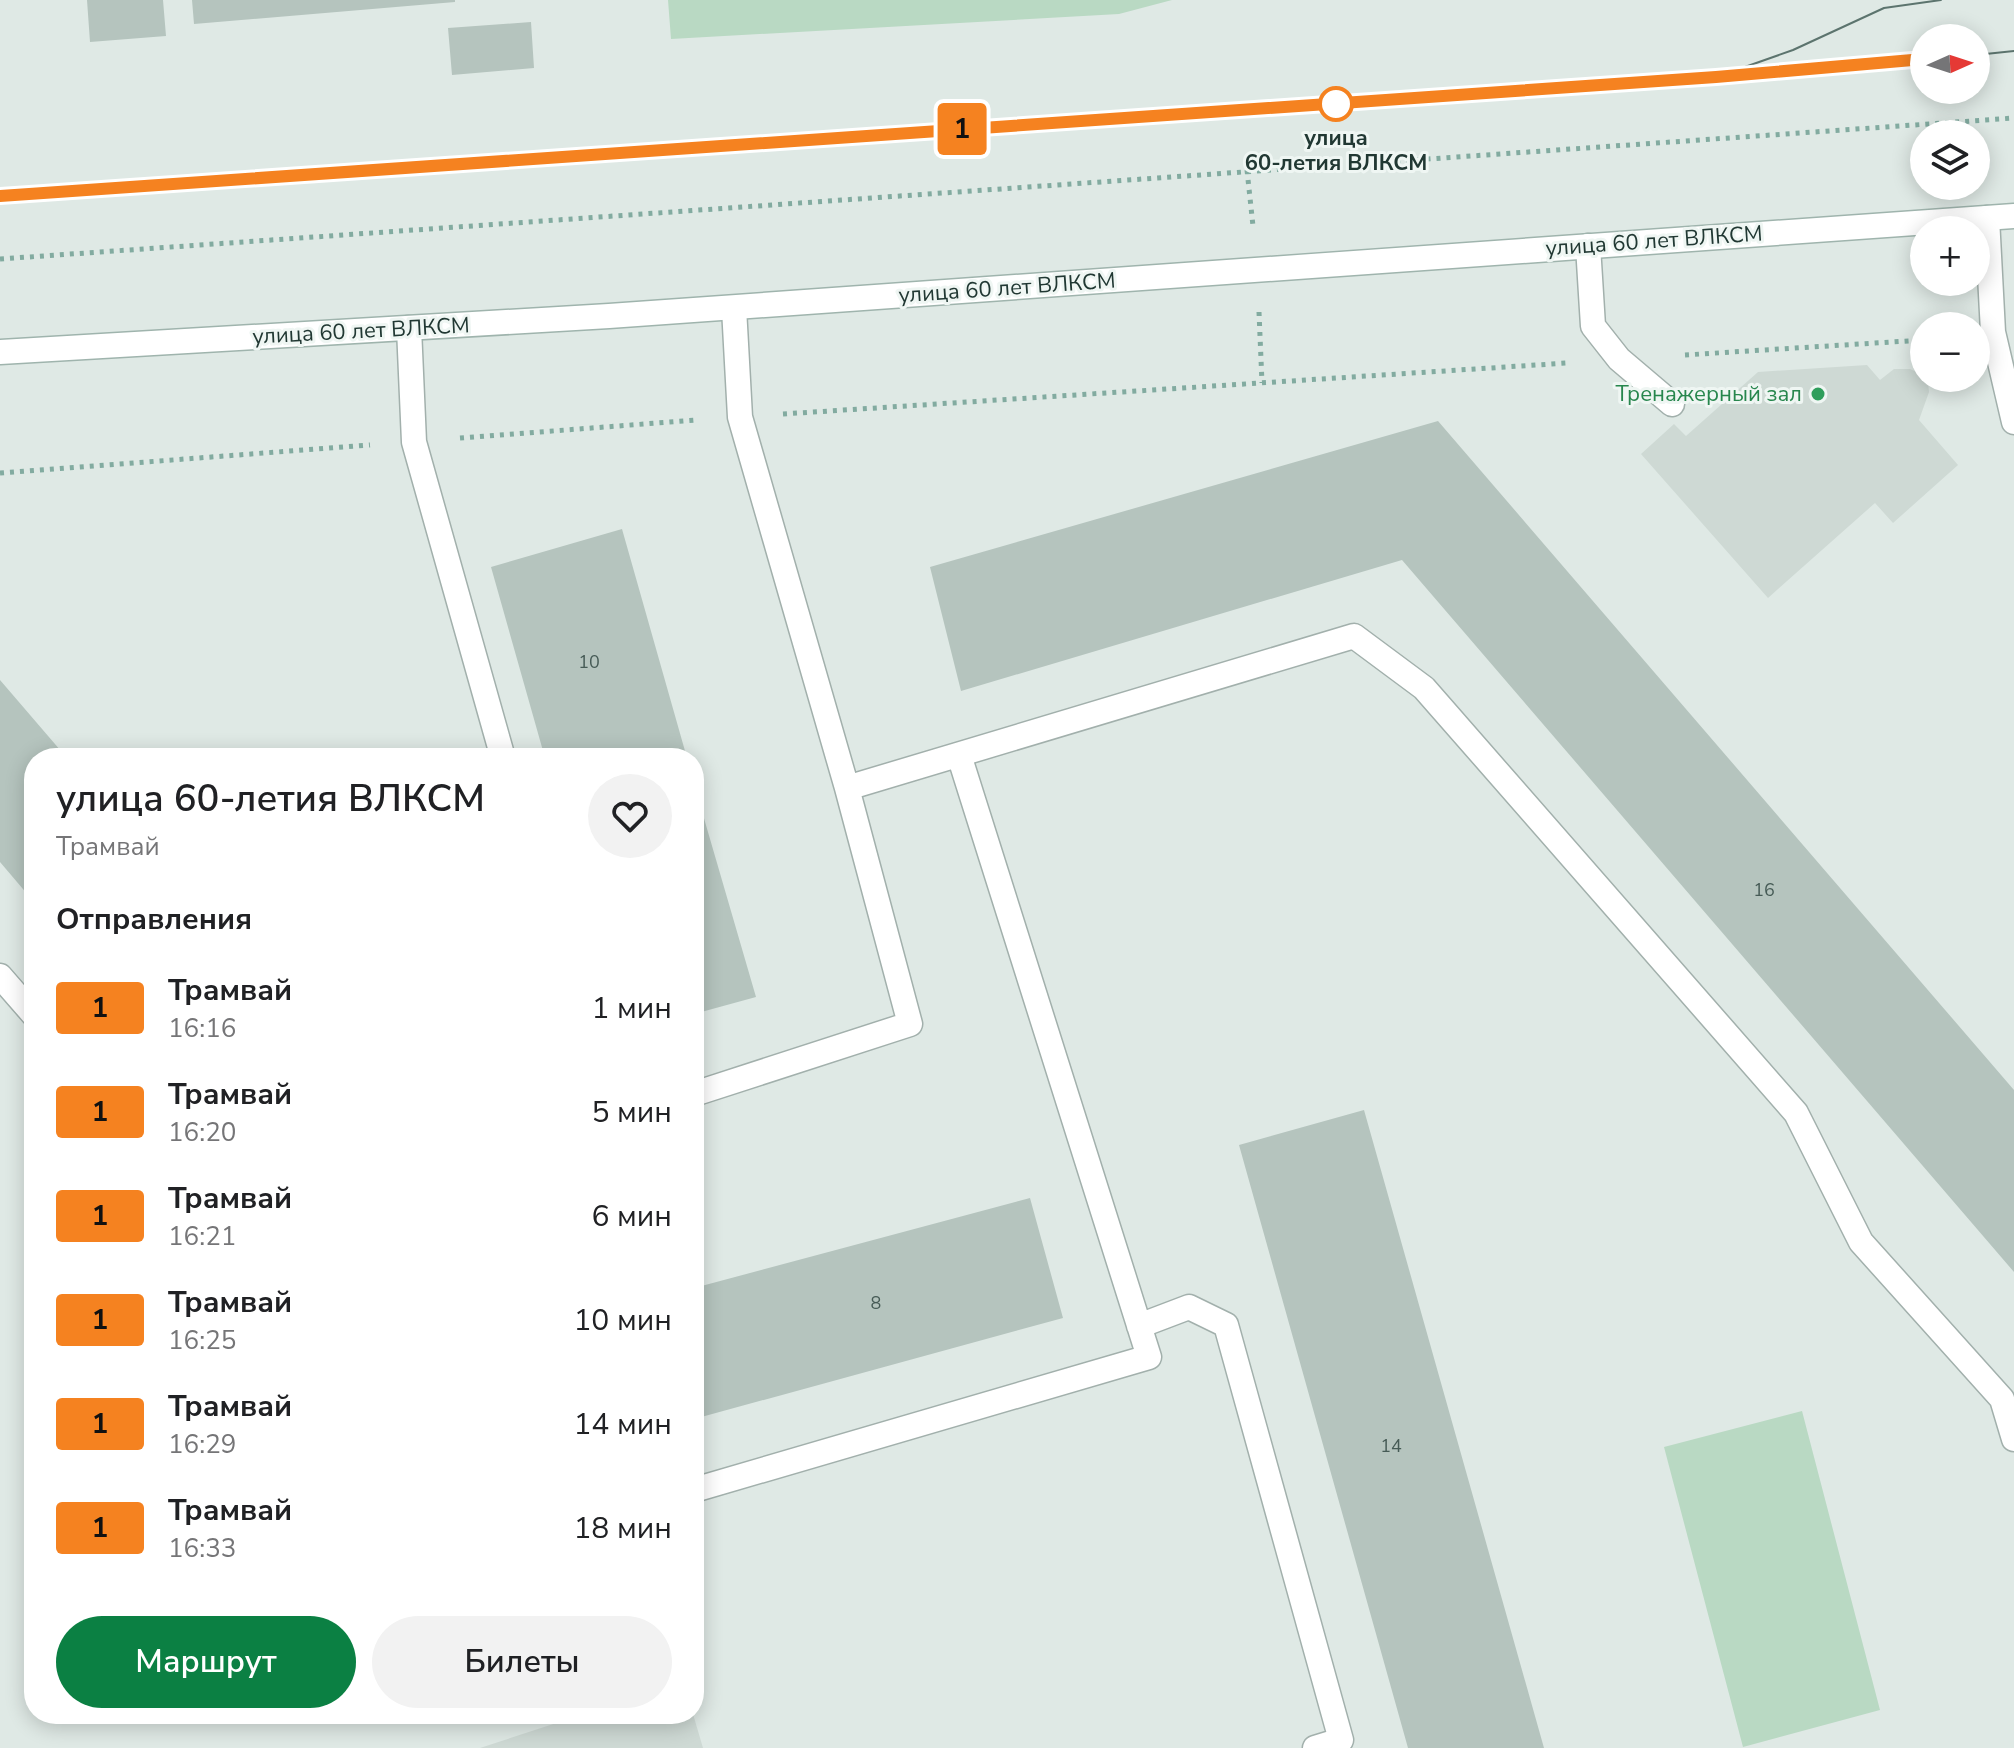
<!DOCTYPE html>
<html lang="ru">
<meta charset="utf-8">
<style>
:root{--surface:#fff;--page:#f2f2f2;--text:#202124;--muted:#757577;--accent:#0b8043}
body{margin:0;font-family:"Nunito Sans",sans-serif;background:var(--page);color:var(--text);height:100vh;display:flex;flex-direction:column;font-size:30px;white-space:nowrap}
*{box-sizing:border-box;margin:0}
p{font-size:26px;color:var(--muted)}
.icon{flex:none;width:44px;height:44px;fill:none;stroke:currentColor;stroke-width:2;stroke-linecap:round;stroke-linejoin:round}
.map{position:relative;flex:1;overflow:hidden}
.side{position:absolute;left:24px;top:748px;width:680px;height:976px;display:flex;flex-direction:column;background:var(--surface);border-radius:32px;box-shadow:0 4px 20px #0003}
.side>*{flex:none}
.badge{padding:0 16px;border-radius:6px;font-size:28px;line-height:52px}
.needle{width:52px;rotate:87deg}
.tools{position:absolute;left:1910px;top:24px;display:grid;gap:16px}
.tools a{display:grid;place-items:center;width:80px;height:80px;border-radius:50%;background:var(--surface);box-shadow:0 4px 20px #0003;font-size:40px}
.map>.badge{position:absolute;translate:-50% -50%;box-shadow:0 0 0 4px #fff}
h2{padding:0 32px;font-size:30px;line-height:72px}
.round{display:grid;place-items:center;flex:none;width:84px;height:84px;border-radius:42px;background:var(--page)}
.head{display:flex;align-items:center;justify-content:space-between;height:136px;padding:0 32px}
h1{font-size:38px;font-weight:600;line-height:60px}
.primary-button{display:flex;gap:16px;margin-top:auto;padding:16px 32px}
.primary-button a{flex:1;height:92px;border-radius:48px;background:var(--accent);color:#fff;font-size:32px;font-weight:600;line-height:92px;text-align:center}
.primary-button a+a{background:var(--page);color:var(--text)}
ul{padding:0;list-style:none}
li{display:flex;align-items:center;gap:24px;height:104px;padding:0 32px}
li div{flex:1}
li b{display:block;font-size:30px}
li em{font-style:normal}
li .badge{min-width:88px;font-weight:700;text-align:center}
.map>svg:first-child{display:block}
</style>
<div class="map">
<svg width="2014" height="1748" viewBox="0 0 2014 1748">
<rect width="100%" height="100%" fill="#dfe9e5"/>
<!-- built -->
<path fill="#ced9d4" d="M1867,365L1880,380L1894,369H1910L1921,374L1928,382L1929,392L1919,420L1958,465L1893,523L1875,503L1768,598L1641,454L1674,424L1686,436L1758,372Z
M584,1714H693L703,1748H480Z"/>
<!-- green -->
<path fill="#b9d9c3" d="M668,0H1172L1119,14L671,39Z
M1802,1411L1880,1710L1743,1747L1664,1447Z"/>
<!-- building -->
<path fill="#b5c4be" d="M87,0H163L166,36L90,42Z
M192,0H455V2L194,24Z
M531,22L534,68L452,75L448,28Z
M1438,421L2014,1090V1272L1402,560L961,691L930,567Z
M622,529L687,758H545L491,567Z
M0,680L67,758H34V902L0,862Z
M694,784L756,997L694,1014Z
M1364,1110L1544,1748H1408L1239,1145Z
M1030,1198L1063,1318L694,1419V1288Z"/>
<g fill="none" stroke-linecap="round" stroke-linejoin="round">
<defs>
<path id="lane" d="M1987,218L1993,332L2014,422
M1588,246L1593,326L1619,359L1672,404
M409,328L414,442L503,758
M847,788L1354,636L1424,688L1796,1113L1861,1242L2002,1399L2014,1439
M0,976L34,1015
M694,1094L910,1024L847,788L740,417L734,308
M1139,1326L1189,1307L1226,1325L1341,1740L1315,1748
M694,1490L1149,1357L959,755"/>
<path id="secondary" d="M0,352L609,316L2014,216"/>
</defs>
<!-- lane casing -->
<use href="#lane" stroke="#a2b0ac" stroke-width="27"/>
<!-- secondary casing -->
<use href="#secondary" stroke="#9fb4ad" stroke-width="27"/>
<!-- path -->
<path stroke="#82aba0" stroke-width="5" stroke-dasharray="4 6" stroke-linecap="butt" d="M1247,170L1253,226
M0,259L2014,118
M1259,312L1262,383
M1685,355L1924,340
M783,414L1567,363
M460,438L697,420
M0,473L370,445"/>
<!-- lane -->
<use href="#lane" stroke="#fff" stroke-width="24"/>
<!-- secondary -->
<use href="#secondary" stroke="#fff" stroke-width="24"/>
<!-- tram -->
<path stroke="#5c746e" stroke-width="2" d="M1976,55L2014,51
M1742,68L1793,50L1884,8L1941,0
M0,196L1716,77L1924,59"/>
</g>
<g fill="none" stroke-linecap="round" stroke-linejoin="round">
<defs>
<path id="line" d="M0,196L1716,77L1924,59"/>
</defs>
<!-- line casing -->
<use href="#line" stroke="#fff" stroke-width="18"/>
<!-- line -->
<use href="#line" stroke="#f58220" stroke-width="12"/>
</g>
<!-- markers -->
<circle fill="#fff" stroke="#f58220" stroke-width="4" cx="1336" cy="104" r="16"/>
<circle fill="#2e9e5b" stroke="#eff6f3" stroke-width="3" cx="1818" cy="394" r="8"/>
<g text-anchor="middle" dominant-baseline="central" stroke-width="6" stroke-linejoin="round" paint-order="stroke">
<!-- number labels -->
<g font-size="18" fill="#465b56">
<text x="589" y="662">10</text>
<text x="1764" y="890">16</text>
<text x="876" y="1303">8</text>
<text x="1391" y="1446">14</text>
</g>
<!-- stop labels -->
<g font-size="22" font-weight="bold" fill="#213833" stroke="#eff6f3">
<text x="1336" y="138">улица<tspan x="1336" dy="25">60-летия ВЛКСМ</tspan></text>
</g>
<!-- street labels -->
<g font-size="22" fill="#213833" stroke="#eff6f3">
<text transform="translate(1654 241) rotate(-4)">улица 60 лет ВЛКСМ</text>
<text transform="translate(1007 288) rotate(-4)">улица 60 лет ВЛКСМ</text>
<text transform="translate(361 331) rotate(-3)">улица 60 лет ВЛКСМ</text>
</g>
<!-- leisure labels -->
<g font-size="22" fill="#27864d" stroke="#eff6f3" text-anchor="end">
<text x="1802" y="394">Тренажерный зал</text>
</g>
</g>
</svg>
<div class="tools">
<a><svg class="needle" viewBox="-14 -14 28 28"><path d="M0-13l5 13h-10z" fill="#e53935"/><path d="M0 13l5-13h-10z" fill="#757577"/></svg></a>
<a><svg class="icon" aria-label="layers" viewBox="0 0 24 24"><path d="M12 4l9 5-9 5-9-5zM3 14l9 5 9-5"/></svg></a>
<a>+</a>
<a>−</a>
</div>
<b class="badge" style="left:962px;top:129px;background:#f58220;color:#111">1</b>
<section class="side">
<div class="head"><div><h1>улица 60-летия ВЛКСМ</h1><p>Трамвай</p></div><a class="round"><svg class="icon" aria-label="heart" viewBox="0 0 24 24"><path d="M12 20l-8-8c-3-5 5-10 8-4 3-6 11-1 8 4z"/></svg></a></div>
<h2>Отправления</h2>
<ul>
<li><span class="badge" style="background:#f58220;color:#111">1</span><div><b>Трамвай</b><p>16:16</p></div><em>1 мин</em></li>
<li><span class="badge" style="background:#f58220;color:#111">1</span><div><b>Трамвай</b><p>16:20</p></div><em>5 мин</em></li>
<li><span class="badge" style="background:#f58220;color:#111">1</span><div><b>Трамвай</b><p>16:21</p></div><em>6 мин</em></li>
<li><span class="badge" style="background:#f58220;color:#111">1</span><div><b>Трамвай</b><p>16:25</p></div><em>10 мин</em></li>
<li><span class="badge" style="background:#f58220;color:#111">1</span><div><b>Трамвай</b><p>16:29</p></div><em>14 мин</em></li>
<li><span class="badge" style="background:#f58220;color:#111">1</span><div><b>Трамвай</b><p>16:33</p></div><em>18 мин</em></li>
</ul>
<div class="primary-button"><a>Маршрут</a><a>Билеты</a></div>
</section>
</div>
